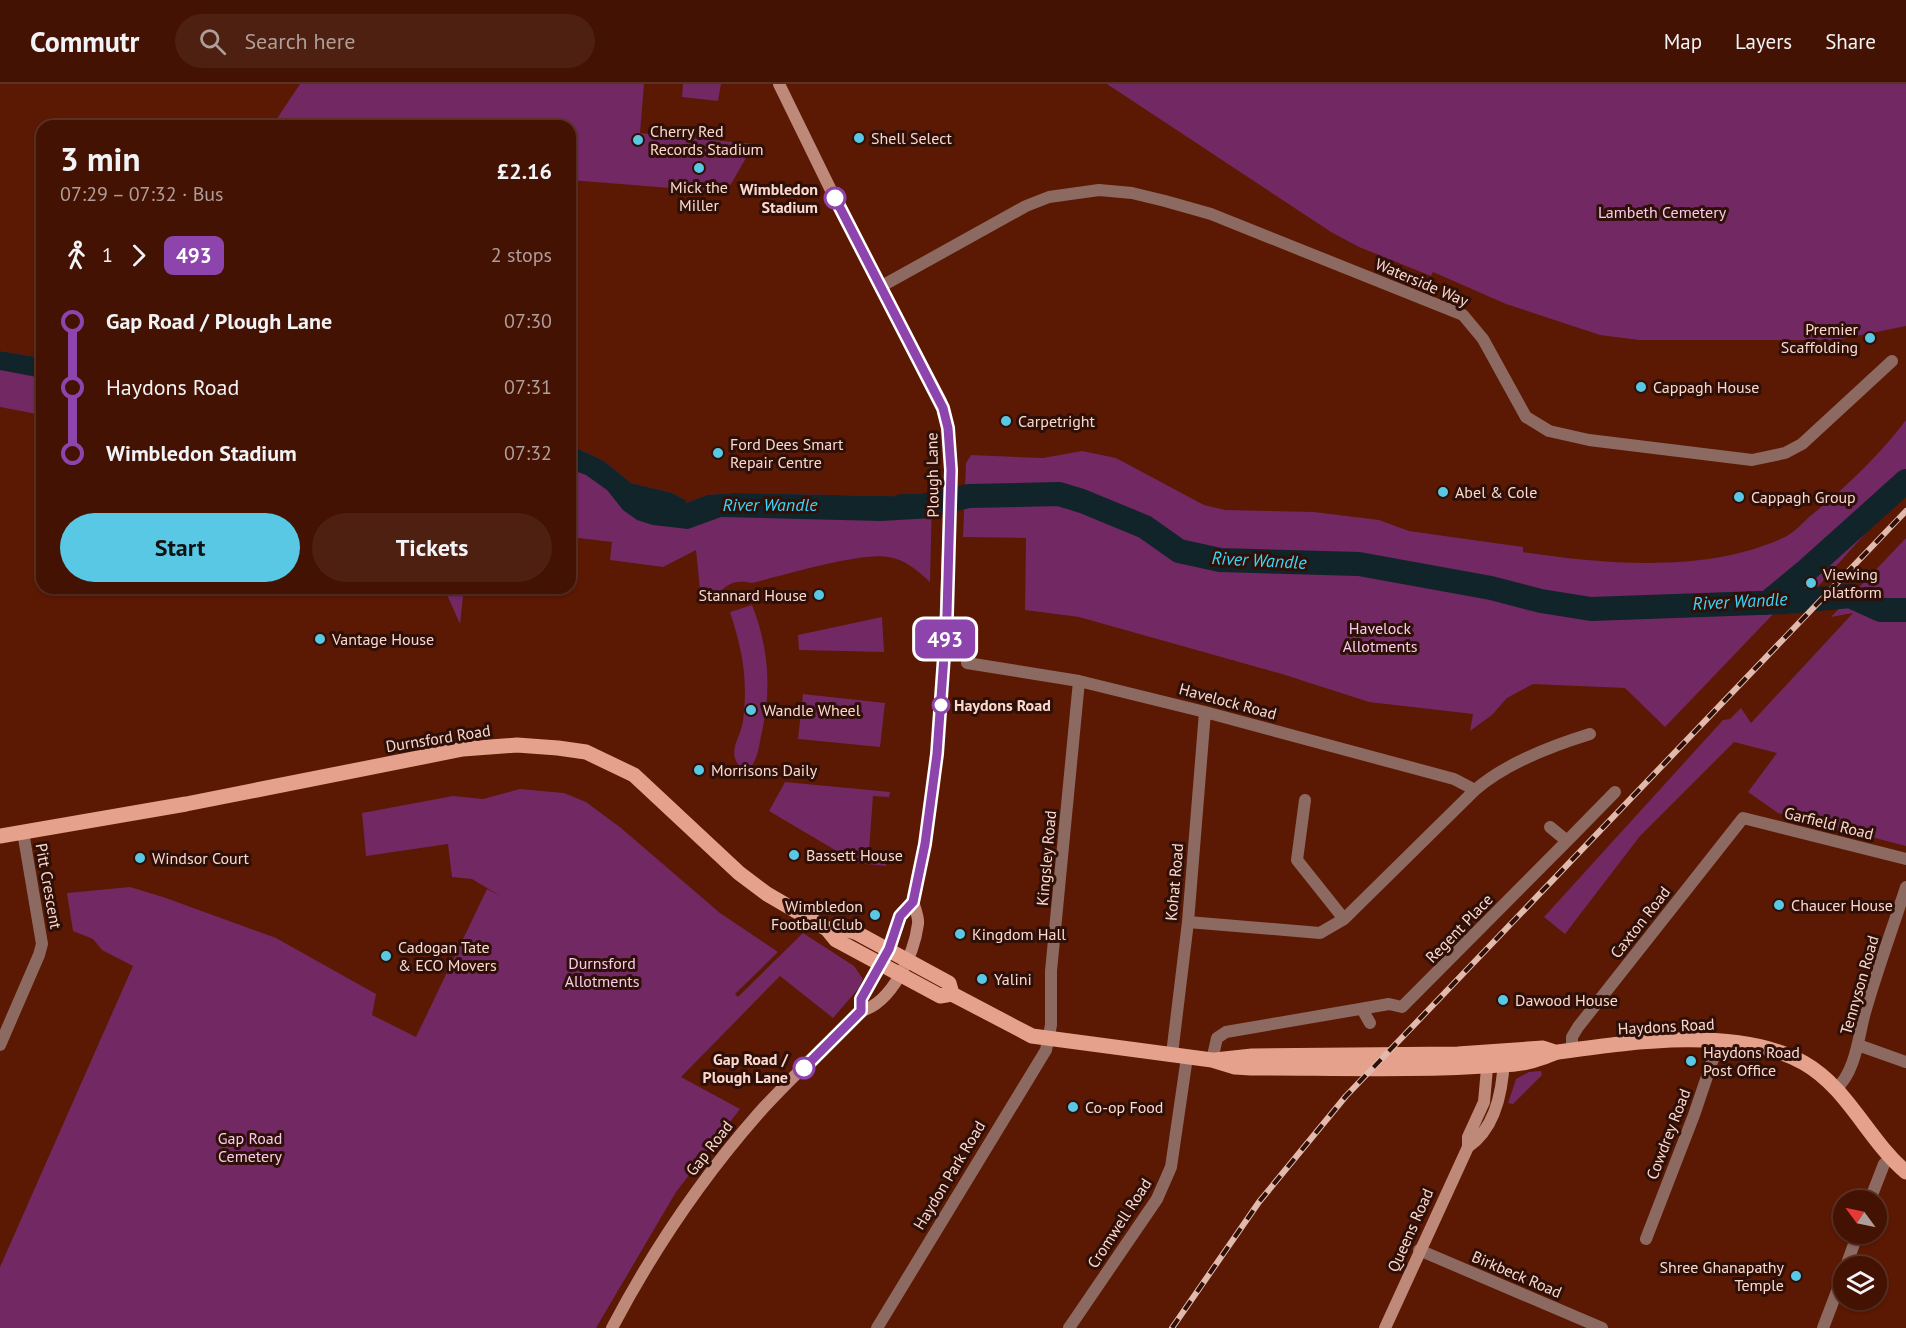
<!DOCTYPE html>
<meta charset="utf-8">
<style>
:root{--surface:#441202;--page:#4e2011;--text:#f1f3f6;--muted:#af9e99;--line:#5c3224;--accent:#59c8e4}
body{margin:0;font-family:"PT Sans",sans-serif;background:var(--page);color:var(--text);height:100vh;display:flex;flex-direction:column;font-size:22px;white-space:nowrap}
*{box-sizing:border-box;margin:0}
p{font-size:20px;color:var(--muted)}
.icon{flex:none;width:33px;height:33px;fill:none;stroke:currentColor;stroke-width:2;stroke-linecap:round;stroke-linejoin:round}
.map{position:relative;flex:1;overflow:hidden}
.side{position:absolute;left:36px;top:36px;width:540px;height:474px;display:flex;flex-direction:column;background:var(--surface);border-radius:18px;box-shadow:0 2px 4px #0004,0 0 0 2px var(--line)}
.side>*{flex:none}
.badge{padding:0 12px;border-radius:9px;font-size:21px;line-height:39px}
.needle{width:39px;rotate:303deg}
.controls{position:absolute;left:1833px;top:1106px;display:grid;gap:12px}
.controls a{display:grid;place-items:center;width:54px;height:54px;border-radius:50%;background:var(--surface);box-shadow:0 2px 4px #0004,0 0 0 2px var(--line);font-size:30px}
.map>.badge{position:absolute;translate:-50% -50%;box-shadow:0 0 0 3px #fff}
.legs{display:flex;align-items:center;gap:9px;height:66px;padding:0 24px;font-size:20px}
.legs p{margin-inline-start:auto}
.overview{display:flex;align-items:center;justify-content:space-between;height:102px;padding:0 24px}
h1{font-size:33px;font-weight:600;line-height:45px}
.button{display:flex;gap:12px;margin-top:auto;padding:12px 24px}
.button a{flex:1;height:69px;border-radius:36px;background:var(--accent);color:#111;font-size:24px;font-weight:600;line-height:69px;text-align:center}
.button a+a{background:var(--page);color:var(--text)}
ul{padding:0 24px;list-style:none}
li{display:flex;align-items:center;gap:21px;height:66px;font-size:22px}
li i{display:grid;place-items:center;width:9px;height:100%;margin:0 8px;background:currentColor}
li i::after{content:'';width:15px;height:15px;margin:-8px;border:4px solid;border-radius:50%;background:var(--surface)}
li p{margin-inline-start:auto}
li:first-child i{background:linear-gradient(#0000 50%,currentColor 0)}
li:last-child i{background:linear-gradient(currentColor 50%,#0000 0)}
header{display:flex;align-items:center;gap:36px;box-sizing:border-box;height:84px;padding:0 30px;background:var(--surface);border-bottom:2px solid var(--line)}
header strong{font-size:28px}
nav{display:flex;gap:33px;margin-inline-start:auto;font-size:21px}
.search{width:420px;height:54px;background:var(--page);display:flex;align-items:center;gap:15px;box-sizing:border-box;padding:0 21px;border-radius:33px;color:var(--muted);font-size:22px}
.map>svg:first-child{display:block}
</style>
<header>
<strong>Commutr</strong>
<div class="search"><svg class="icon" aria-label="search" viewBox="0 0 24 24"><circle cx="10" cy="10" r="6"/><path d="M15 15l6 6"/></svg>Search here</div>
<nav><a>Map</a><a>Layers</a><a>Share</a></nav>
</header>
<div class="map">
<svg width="1906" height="1244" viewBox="0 0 1906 1244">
<rect width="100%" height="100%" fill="#5b1803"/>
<!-- green -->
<path fill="#722862" d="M300,0H644L640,49L754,60L731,100L720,108L570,96V42H272Z
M683,0H721L718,17L682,13Z
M1107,0H1906V242L1837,256H1639L1600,251L1506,220L1433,188L1431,192L1359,163L1331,148Z
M0,267L42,274V331L0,323Z
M1906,336V404L1813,508L1779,524L1665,643L1625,604L1533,600L1507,614L1492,631L1470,647L1473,630L1369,618L1282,590L1079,533L1025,526L1026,454L963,453L966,379L971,371L1043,374L1082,367L1116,374L1204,421L1225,426L1314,428L1379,436L1409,447L1523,463V468C1605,480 1707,490 1785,453C1793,449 1802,440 1809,433C1844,405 1879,372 1906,336Z
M570,361L604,377L631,399L672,409L686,416V419L707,411L734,409L932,413L930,498C918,487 905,475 888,473C860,468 782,492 752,499C733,495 725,501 714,515H701L696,466L663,483L610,476L612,458L570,453Z
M1906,454V762L1778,729L1748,708L1777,669L1734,658L1640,752L1565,850L1544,833L1723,636L1730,635L1741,624L1751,639L1853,529L1831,533Z
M444,504H464L460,540Z
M752,521C769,564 772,607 761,652C759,663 758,673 751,683L741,684C726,668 740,656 743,637C748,595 743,569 730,528Z
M882,533L884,568L799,566L798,551Z
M803,610L885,619L880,663L798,655Z
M785,698L890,708L889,713L873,712L869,767L886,770V782L857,779L769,727Z
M520,705L564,709L586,718L621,744L720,829L778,868L735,910L738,913L803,849L854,882L863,895L859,904L833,934L780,892L681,993L740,1025L676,1108L596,1244H0V1183L133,882L102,866L93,855L73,847L67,809L130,803L163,813L276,854L376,910L372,931L416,953L487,805L502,813L472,795L452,793L448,760L366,772L362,729L453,712L483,715Z
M1541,987L1542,991L1513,1020L1508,1019L1516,995L1529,988Z"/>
<!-- water -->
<path fill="#112429" d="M0,267L42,274V294L0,286Z
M570,361L604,377L631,399L672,409L686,416V419L707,411L734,409L932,413L933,434L881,437L721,433L688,445L653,441L637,436L623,426L607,406L586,391L570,385Z"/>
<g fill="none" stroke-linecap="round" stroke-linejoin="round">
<!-- river -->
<path stroke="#112429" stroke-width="24" d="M902,422H922L969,412L1059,410L1082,417L1145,443L1179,467L1220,476L1359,480L1491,504L1541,517L1591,525L1785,518L1850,512L1881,526H1906
M1767,519L1807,486L1906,397"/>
<!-- street -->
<path stroke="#8c6a61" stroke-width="12" d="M880,203L1026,122L1049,113L1099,106L1132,109L1165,117L1211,130L1463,231L1483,255L1526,333L1549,347L1589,356L1752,376L1785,369L1802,360L1892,277
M967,579L1079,597L1205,628L1454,695L1475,706L1344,835L1320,849L1188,838
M1475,706C1506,679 1551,662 1590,650
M1305,716L1297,776L1344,835
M1567,757L1615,708
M1362,925L1370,939
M0,961L39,871L42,860L23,748
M1858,961L1906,978
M1572,967V953L1578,943L1743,734L1906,775
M1172,970L1188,838L1205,628
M1212,976L1217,954L1226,948L1389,920L1402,923L1567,757L1550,743
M1836,1005C1855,988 1858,956 1864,932C1876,889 1892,846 1906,803
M1870,1116L1884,1080L1890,1074
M1646,1155L1694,1031L1719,957
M1419,1166L1602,1244
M1846,1182L1858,1149
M877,1244L1046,966L1051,941V887L1079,597
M1069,1244L1157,1115L1171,1083L1187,973
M1823,1244L1844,1189"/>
<!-- secondary -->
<path stroke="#bf8979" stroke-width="12" d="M779,0L847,139L941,317L948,344L951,386L944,575L937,670L925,760L913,818L901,832L889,865L861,915V927
M1468,1063C1496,1044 1503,1004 1504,973
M612,1244C652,1168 701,1095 758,1030C790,994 827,961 861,927C892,919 914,870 918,840C919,834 915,824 913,818
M1385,1244L1468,1063V1053L1484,1018L1488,973"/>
<!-- primary -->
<path stroke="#e5a18c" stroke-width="15" d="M0,752L186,720L463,665L517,661L558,664L586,668L634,691L739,789L767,810L827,845L836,856L940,912L952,910L1032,952L1212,976L1235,983L1251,984C1334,984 1418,987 1501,981C1515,981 1528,979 1541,974C1547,973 1552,969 1558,968C1630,958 1739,942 1804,979C1848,1004 1868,1056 1906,1088
M827,845L842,844L857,849L949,899L952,910
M1215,976L1252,972L1458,970L1543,964L1555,968"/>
<defs>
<path id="rail" d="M1172,1244L1259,1118L1346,1012L1906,427"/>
</defs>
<!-- rail casing -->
<use href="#rail" stroke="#e1b9ad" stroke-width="6"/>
<!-- rail -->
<use href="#rail" stroke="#2e1008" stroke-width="4" stroke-dasharray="11" stroke-linecap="butt"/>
</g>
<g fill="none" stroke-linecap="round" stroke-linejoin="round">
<defs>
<path id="line-1" d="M804,984L861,927V915L889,865L900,832L913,818L925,760L937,670L947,530L951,386L948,344L943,324L835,114"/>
</defs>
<!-- line-1 casing -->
<use href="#line-1" stroke="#fff" stroke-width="14"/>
<!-- line-1 -->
<use href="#line-1" stroke="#8e44ad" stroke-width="9"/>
</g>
<!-- markers -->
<g fill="#59c8e4" stroke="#2e1008" stroke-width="2">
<circle cx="859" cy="54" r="6"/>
<circle cx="638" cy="56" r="6"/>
<circle cx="699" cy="84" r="6"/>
<circle cx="1870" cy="254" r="6"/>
<circle cx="1641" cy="303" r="6"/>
<circle cx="1006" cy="337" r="6"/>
<circle cx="718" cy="369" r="6"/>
<circle cx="1443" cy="408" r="6"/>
<circle cx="1739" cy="413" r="6"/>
<circle cx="1811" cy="499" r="6"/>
<circle cx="819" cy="511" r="6"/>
<circle cx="320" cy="555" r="6"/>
<circle cx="751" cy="626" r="6"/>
<circle cx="699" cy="686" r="6"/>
<circle cx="794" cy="771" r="6"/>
<circle cx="140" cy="774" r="6"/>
<circle cx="1779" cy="821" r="6"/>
<circle cx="875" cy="831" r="6"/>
<circle cx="960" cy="850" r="6"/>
<circle cx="386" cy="872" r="6"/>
<circle cx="982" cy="895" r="6"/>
<circle cx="1503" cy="916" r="6"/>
<circle cx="1691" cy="977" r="6"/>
<circle cx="1073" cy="1023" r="6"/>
<circle cx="1796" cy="1192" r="6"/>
</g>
<g fill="#fff" stroke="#8e44ad" stroke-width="3">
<circle cx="835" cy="114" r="10"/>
<circle cx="941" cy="621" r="8"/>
<circle cx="804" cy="984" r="10"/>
</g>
<g text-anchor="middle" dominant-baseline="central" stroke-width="6" stroke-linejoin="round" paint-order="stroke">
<!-- poi labels -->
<g font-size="16" fill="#fcd9cf" stroke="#2e1008" text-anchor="start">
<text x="650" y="47">Cherry Red<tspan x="650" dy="18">Records Stadium</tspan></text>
<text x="871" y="54">Shell Select</text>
<text x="699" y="103" text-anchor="middle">Mick the<tspan x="699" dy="18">Miller</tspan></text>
<text x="1858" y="245" text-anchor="end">Premier<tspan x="1858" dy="18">Scaffolding</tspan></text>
<text x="1653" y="303">Cappagh House</text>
<text x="1018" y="337">Carpetright</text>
<text x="730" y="360">Ford Dees Smart<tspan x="730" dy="18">Repair Centre</tspan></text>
<text x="1455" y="408">Abel &amp; Cole</text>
<text x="1751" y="413">Cappagh Group</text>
<text x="1823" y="490">Viewing<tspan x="1823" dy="18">platform</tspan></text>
<text x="807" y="511" text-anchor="end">Stannard House</text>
<text x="332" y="555">Vantage House</text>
<text x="763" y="626">Wandle Wheel</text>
<text x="711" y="686">Morrisons Daily</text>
<text x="806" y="771">Bassett House</text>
<text x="152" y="774">Windsor Court</text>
<text x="1791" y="821">Chaucer House</text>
<text x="863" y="822" text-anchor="end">Wimbledon<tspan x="863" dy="18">Football Club</tspan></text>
<text x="972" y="850">Kingdom Hall</text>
<text x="398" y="863">Cadogan Tate<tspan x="398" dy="18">&amp; ECO Movers</tspan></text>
<text x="994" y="895">Yalini</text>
<text x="1515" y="916">Dawood House</text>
<text x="1703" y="968">Haydons Road<tspan x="1703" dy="18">Post Office</tspan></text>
<text x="1085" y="1023">Co-op Food</text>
<text x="1784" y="1183" text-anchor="end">Shree Ghanapathy<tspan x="1784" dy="18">Temple</tspan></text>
</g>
<!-- stop labels -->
<g font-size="16" font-weight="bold" fill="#fcd9cf" stroke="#2e1008" text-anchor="end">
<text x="818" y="105">Wimbledon<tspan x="818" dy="18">Stadium</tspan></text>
<text x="954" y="621" text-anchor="start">Haydons Road</text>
<text x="788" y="975">Gap Road /<tspan x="788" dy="18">Plough Lane</tspan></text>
</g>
<!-- park labels -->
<g font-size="16" fill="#f8cbeb" stroke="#2e1008">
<text x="1662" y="128">Lambeth Cemetery</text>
<text x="1380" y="544">Havelock<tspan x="1380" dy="18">Allotments</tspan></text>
<text x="602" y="879">Durnsford<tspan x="602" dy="18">Allotments</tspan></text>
<text x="250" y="1054">Gap Road<tspan x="250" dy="18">Cemetery</tspan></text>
</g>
<!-- street labels -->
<g font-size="16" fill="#fcd9cf" stroke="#2e1008">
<text transform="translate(1422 198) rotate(23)">Waterside Way</text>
<text transform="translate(932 391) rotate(-91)">Plough Lane</text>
<text transform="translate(1228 617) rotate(15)">Havelock Road</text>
<text transform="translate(438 654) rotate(-9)">Durnsford Road</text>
<text transform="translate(1829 739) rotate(14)">Garfield Road</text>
<text transform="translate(1046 774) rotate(-85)">Kingsley Road</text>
<text transform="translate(1174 798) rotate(-85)">Kohat Road</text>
<text transform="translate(49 802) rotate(80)">Pitt Crescent</text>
<text transform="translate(1640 838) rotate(-52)">Caxton Road</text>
<text transform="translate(1459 844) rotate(-46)">Regent Place</text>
<text transform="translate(1859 901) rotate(-74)">Tennyson Road</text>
<text transform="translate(1666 942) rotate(-3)">Haydons Road</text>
<text transform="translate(1668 1050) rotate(-69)">Cowdrey Road</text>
<text transform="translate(709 1064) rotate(-52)">Gap Road</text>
<text transform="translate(949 1091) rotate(-59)">Haydon Park Road</text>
<text transform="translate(1119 1139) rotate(-57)">Cromwell Road</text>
<text transform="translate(1410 1146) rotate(-66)">Queens Road</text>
<text transform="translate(1517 1190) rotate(23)">Birkbeck Road</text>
</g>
<!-- water labels -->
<g font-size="18" font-style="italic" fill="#3cd6f9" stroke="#2e1008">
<text x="770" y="420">River Wandle</text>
<text transform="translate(1259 476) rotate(3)">River Wandle</text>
<text transform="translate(1740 517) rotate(-3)">River Wandle</text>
</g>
</g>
</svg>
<div class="controls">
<a><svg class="needle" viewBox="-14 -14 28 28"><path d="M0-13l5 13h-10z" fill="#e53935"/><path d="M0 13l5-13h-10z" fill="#af9e99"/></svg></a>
<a><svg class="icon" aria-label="layers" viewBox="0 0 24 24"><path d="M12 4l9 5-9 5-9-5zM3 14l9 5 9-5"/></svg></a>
</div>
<b class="badge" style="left:945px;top:555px;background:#8e44ad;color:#fff">493</b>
<section class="side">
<div class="overview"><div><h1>3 min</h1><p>07:29 – 07:32 · Bus</p></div><b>£2.16</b></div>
<div class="legs"><svg class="icon" aria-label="walk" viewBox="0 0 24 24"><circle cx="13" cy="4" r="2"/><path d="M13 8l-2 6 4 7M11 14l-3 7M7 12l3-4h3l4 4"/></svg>1<svg class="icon" aria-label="forward" viewBox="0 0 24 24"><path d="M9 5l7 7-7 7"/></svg><b class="badge" style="background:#8e44ad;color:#fff">493</b><p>2 stops</p></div>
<ul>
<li><i style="color:#8e44ad"></i><b>Gap Road / Plough Lane</b><p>07:30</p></li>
<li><i style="color:#8e44ad"></i><span>Haydons Road</span><p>07:31</p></li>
<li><i style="color:#8e44ad"></i><b>Wimbledon Stadium</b><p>07:32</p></li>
</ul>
<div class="button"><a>Start</a><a>Tickets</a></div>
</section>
</div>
